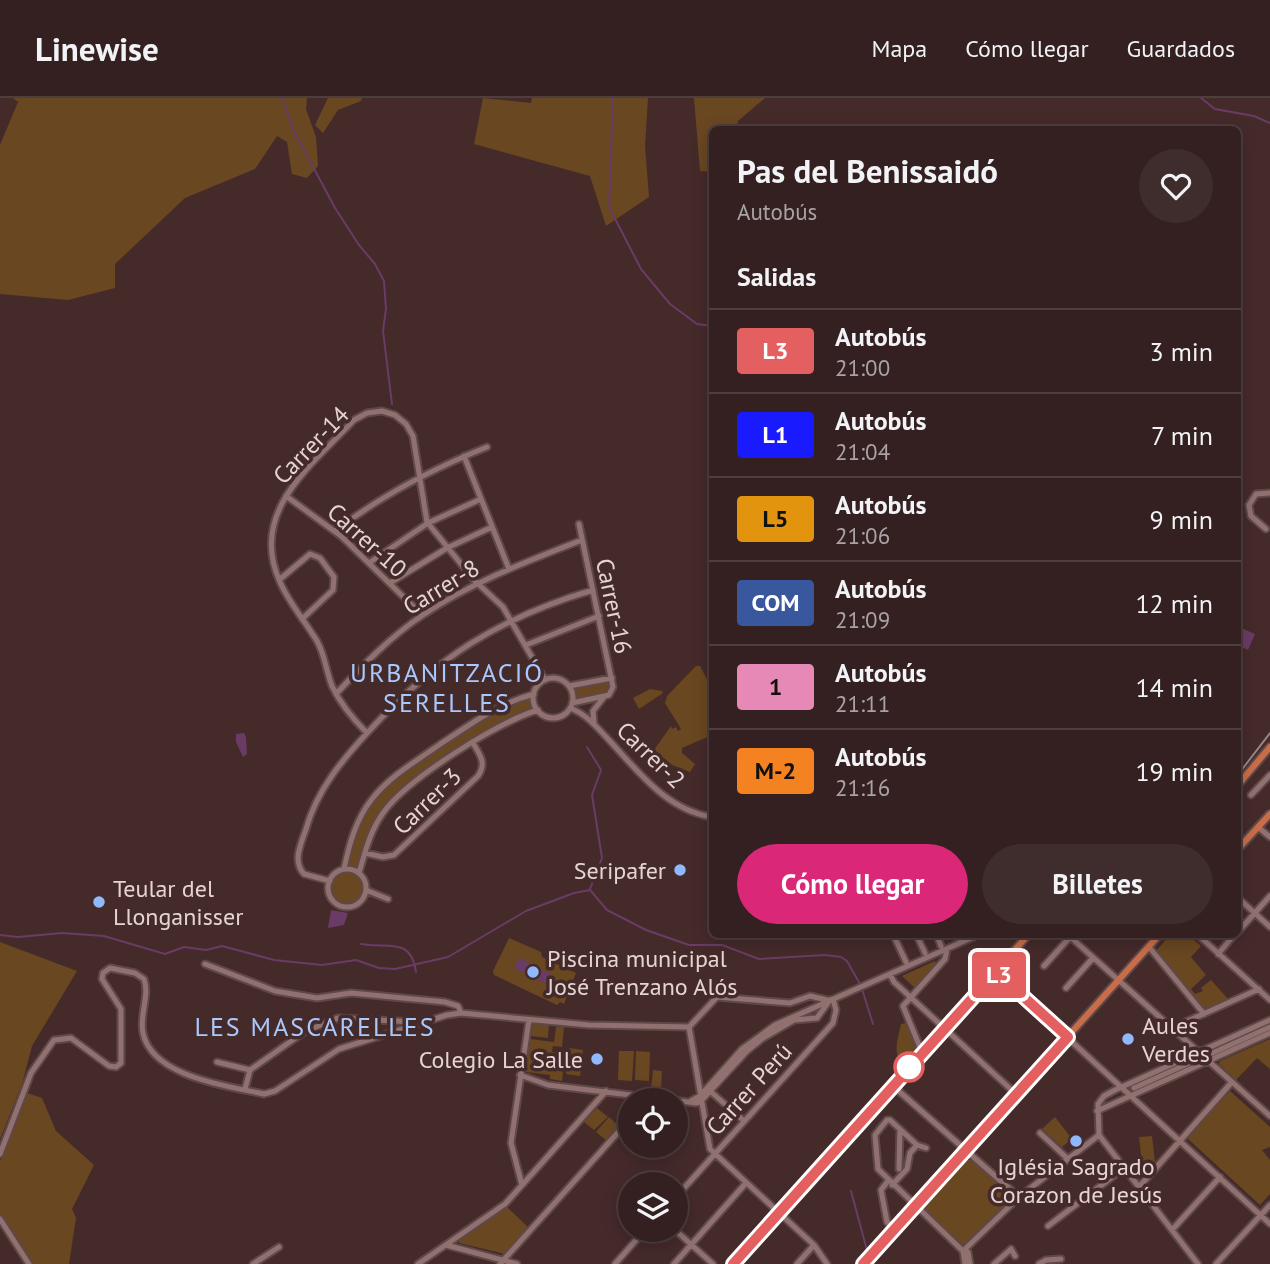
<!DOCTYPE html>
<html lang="es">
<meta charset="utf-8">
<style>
:root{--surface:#342020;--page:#3f2d2d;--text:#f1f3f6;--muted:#a9a3a5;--line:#4e3e3e;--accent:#db2777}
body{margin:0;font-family:"PT Sans",sans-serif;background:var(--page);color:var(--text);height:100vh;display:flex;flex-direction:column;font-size:26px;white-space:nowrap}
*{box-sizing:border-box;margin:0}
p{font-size:23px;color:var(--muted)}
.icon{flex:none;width:38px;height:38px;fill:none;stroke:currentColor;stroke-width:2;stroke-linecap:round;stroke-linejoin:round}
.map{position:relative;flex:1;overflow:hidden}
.panel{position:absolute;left:709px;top:28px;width:532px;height:812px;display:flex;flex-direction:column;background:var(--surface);border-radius:10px;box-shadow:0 4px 18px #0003,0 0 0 2px var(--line)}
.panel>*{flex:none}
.badge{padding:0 14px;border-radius:5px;font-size:24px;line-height:46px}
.tools{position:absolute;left:618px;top:990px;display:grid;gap:14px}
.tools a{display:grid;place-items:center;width:70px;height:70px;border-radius:50%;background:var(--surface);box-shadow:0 4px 18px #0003,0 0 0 2px var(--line);font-size:35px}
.map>.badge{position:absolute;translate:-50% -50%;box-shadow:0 0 0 4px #fff}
h2{padding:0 28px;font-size:26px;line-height:63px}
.round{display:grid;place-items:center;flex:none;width:74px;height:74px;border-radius:37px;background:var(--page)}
.overview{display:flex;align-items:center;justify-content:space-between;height:119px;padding:0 28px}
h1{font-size:33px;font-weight:600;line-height:52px}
.primary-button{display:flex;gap:14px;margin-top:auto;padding:14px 28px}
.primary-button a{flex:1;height:80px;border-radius:42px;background:var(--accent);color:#fff;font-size:28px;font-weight:600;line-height:80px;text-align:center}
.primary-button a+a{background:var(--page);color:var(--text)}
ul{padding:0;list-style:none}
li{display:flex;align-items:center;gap:21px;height:84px;padding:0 28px;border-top:2px solid var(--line)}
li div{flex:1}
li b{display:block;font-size:26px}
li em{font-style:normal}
li .badge{min-width:77px;font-weight:700;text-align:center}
header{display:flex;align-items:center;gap:42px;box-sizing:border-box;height:98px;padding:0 35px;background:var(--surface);border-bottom:2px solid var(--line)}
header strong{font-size:33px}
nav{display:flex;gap:38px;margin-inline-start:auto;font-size:24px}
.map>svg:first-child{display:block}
</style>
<header>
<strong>Linewise</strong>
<nav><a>Mapa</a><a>Cómo llegar</a><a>Guardados</a></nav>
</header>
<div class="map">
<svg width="1270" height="1166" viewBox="0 0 1270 1166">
<rect width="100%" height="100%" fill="#452a2a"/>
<!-- green -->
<path fill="#694721" d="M13,0H307L306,11L316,39L318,68L307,80L292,76L287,44L277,38L255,71L185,100L115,166V190L68,202L0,196V47L18,4Z
M328,0H362L361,3L338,12L323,35L315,27Z
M483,0L531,5L532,0H648L645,48L649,99L606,128L590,78L474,46Z
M694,0H765L738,23L737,31L712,32V74L700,73Z
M696,568H700L712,591V637L682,650V655L695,666L690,674L672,667L654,652L671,628L672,631L676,629L678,633L681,631L665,605L667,598Z
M610,583L608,595L576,602L574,590Z
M650,591L662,593L663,595L639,611L633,600Z
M531,598L534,611C501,618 398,685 381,714C372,730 366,752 359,770L346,766C352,745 359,725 371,707C399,665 484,616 531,598Z
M331 789a16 16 0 1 1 32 0a16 16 0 1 1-32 0Z
M1170,837H1188L1201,848L1191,859L1206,877L1191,891L1195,896L1203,893L1201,890L1211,882L1229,902L1208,912L1204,911L1156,853Z
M509,840L541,854L542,859L576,875L564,906L560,904L557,907L494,877L493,873Z
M0,844L77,873L32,948L22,986L0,1041Z
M935,863L936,866L915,890L902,878Z
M533,924L549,926L548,940L531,938Z
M906,925L918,953L905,967C891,957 898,941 901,926Z
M556,929H564L562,949L553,948L552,954L565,956L562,983L550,981V977L526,974L530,941L554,944Z
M1270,941V971L1257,960L1236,982L1219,966L1220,963Z
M569,950L583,952L580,978L566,976Z
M619,953H634L632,983L618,982Z
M636,953L650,954L649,983L635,982Z
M653,972L662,973L661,993L651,992Z
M1230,993L1270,1029V1049L1262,1052L1270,1062V1096L1260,1107L1187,1040Z
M27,995L42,1000L56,1033L94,1067L72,1111L76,1120L69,1166H32L0,1116V1063Z
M597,1010L608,1019L594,1032L584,1024Z
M609,1019L620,1029L607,1043L596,1034Z
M1055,1019L1072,1041L1062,1049L1042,1031Z
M1152,1038L1155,1064L1142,1065L1139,1039Z
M967,1062H971L1012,1098L1011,1102L966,1146H962L925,1112L924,1109Z
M507,1109L529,1130L505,1156L459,1145V1142Z"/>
<!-- water -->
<path fill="#6a3b65" d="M1241,530L1255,536L1248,552L1237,547V538Z
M244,635L246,639L247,656L243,659L236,644V636Z
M331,812L348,815L344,827L328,830Z
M519,860L551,876L546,886L514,870Z"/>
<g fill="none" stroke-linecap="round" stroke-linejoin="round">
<!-- stream -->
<path stroke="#6a3b65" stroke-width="2" d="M282,0L294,33L335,110L359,147L375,166L384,183L386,211L383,233L392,306
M613,0L609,109L641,171L670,206L697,226L712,228
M1201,0L1215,11L1254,18L1270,25
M587,649L601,672L592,697L602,760L590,791
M591,793L607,812L646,832L689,847H722L759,861L825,857L841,859L847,863L860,886
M0,837L18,839L62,835L104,838L165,856L184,849L206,852L222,848L274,862L322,867L356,862L379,870L395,871L448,859L526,813L574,795L590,792
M361,846C387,851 411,838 416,874
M862,891L873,926
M851,1093L868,1156"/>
<defs>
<path id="minor" d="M464,358L509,471
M286,398L341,438L422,517
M1266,431L1251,418L1249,407L1256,396L1270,395
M335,433C382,397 432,371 487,349
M369,465L428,425L481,401
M279,482L310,456L320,460L334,479L333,492L302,521
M390,485L447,450L492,429
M526,547L599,518
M533 600a20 20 0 1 1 40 0a20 20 0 1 1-40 0Z
M569,588L612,580
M336,596C362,568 391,538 423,517C472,484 528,463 582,442
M572,605L609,597L613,589L579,426
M570,610C586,616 597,629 608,641C638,673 666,712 712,719
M594,626L593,613L604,599
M367,635C354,622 340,605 332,588C326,573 325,557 317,543C305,523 289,505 280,484C248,414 311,368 354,322L367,315L382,313L395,317L406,326L413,338L427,424L474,482L503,509L545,582
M1251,697L1270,677
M1258,729L1270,739
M365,755L383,759L394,757L478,678C487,665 480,657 473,645
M344,771C349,747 356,721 372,701C390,678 415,664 439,647C469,627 499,605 534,596
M328 790a19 19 0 1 1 38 0a19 19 0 1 1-38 0Z
M359,775C365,754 370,733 383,715C407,681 498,624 538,612
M330,783L304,776C292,763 301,746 306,731C317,692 342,662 369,633C436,560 498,520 593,492
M366,792L388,801
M1237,799L1270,829
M1237,835L1270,798
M893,836L906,864
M916,836L925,855
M936,836L941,848
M956,836L958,840
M1067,836L1270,1018
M1197,836L1270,902
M1149,849L1204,916
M1218,856L1235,836
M205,866L275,893L317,900L351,895L445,904L458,908L461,915
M1044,868L1070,839
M996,874L1270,1126
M890,876L894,884L1016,996
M1066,890L1093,860
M689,929L710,1051L814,1147L827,1166
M689,929L717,899L790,905L810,898L827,902
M1172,930L1259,891
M922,954L903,908L945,861L947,851
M1208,957L1270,929
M217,964L250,972L304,934L338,920L415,924
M520,977L548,987L696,1005L700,1004L747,953L763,940L794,922L817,920L830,902
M893,988L1019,1099
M1134,990L1198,961
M245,991L250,972
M710,993L744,1023
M691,1003L700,998L742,951L775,927L980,836
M1097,1013L1270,935
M1040,1035L1068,1061
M926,1050L917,1047L890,1022H887L875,1037L878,1071L963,1153L968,1154L970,1166
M0,1056L31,975L54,942L71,940L109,968L116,969L121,965V911L102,881L103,875L110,870L135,875L144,881C150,898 139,917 143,935C152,979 228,988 264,996L275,993L339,951L447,917L461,915L589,927L689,929
M899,1071L900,1031
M888,1083L881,1092L887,1124L894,1130
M522,1087L511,1045L529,922
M892,1087L907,1071L910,1055L917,1047
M1139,1089L1232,984
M676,1099L833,925L836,912L833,901
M0,1121L29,1166
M1048,1128L1124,1070
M675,1132L713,1166
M1172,1132L1220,1079
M446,1147L517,1166
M963,1153L1019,1099L1099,1037
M963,1153L965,1166
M253,1166L279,1149
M418,1166L505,1106L606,993
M500,1166L630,1021
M615,1166L645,1132
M674,1166L746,1085
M797,1166L814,1147
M994,1166L1011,1151L1015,1158
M1039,1166L1046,1162L1061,1161
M1198,1166L1099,1037L1098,1006L1104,998L1115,992L1270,922
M1216,1166L1270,1107"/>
<path id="major" d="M1237,688L1270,649
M1237,752L1270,716
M733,1166L1029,836
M863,1166L1160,836"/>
</defs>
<!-- minor casing -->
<use href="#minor" stroke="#5f4849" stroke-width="9"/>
<!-- major casing -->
<use href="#major" stroke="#5f4849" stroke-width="10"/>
<!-- minor -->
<use href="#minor" stroke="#907170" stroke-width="5"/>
<!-- major -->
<use href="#major" stroke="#c96d48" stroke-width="6"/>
<!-- rail -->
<path stroke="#9a8484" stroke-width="2" d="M1237,678L1270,635"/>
</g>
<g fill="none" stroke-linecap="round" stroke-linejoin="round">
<defs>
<path id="line" d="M733,1166L996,874L1068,939L863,1166"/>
</defs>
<!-- line casing -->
<use href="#line" stroke="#fff" stroke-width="16"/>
<!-- line -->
<use href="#line" stroke="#e45f5f" stroke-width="10"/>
</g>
<!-- markers -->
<g fill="#8fb8fd" stroke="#452a2a" stroke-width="2.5">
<circle cx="680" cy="772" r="7"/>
<circle cx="99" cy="804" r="7"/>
<circle cx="533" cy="874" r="7"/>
<circle cx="1128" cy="941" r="7"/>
<circle cx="597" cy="961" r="7"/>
<circle cx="1076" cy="1043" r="7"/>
</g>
<circle fill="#fff" stroke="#e45f5f" stroke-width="3.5" cx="909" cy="969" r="14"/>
<g text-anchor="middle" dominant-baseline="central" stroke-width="7" stroke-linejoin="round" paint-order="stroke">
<!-- street labels -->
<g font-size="24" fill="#e6d4d4" stroke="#452a2a">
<text transform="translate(311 347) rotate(-46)">Carrer-14</text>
<text transform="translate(367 442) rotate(42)">Carrer-10</text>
<text transform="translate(441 489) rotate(-31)">Carrer-8</text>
<text transform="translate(614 508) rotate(78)">Carrer-16</text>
<text transform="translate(651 657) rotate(44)">Carrer-2</text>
<text transform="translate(427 703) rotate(-44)">Carrer-3</text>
<text transform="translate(749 991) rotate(-48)">Carrer Perú</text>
</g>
<!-- poi labels -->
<g font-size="24" fill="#e6d4d4" stroke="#452a2a" text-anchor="start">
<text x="666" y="772" text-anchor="end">Seripafer</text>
<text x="113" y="790">Teular del<tspan x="113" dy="28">Llonganisser</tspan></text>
<text x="547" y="860">Piscina municipal<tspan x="547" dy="28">José Trenzano Alós</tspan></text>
<text x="1142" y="927">Aules<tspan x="1142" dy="28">Verdes</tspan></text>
<text x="583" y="961" text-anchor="end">Colegio La Salle</text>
<text x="1076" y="1068" text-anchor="middle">Iglésia Sagrado<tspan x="1076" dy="28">Corazon de Jesús</tspan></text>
</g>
<!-- neighbourhood labels -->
<g font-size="26" letter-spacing="2" fill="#a9c8fc" stroke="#452a2a">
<text x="447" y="574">URBANITZACIÓ<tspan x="447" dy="30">SERELLES</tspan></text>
<text x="315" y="928">LES MASCARELLES</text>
</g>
</g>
</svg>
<div class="tools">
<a><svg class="icon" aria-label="locate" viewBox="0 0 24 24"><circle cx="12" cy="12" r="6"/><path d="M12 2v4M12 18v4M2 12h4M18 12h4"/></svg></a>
<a><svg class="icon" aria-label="layers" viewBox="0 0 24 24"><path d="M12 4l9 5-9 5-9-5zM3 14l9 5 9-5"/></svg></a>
</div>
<b class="badge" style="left:999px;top:877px;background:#e45f5f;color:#fff">L3</b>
<section class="panel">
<div class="overview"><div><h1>Pas del Benissaidó</h1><p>Autobús</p></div><a class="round"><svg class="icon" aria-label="heart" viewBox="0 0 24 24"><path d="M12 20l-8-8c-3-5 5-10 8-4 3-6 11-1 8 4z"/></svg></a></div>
<h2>Salidas</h2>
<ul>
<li><span class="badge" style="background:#e45f5f;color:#fff">L3</span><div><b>Autobús</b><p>21:00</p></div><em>3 min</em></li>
<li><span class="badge" style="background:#1a1aff;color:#fff">L1</span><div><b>Autobús</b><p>21:04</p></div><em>7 min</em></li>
<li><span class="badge" style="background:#e3940e;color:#111">L5</span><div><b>Autobús</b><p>21:06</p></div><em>9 min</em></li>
<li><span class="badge" style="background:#39579d;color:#fff">COM</span><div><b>Autobús</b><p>21:09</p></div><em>12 min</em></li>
<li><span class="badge" style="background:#e689b7;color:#111">1</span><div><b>Autobús</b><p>21:11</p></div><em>14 min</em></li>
<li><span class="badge" style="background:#f58220;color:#111">M-2</span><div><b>Autobús</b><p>21:16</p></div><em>19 min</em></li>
</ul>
<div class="primary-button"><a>Cómo llegar</a><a>Billetes</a></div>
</section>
</div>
